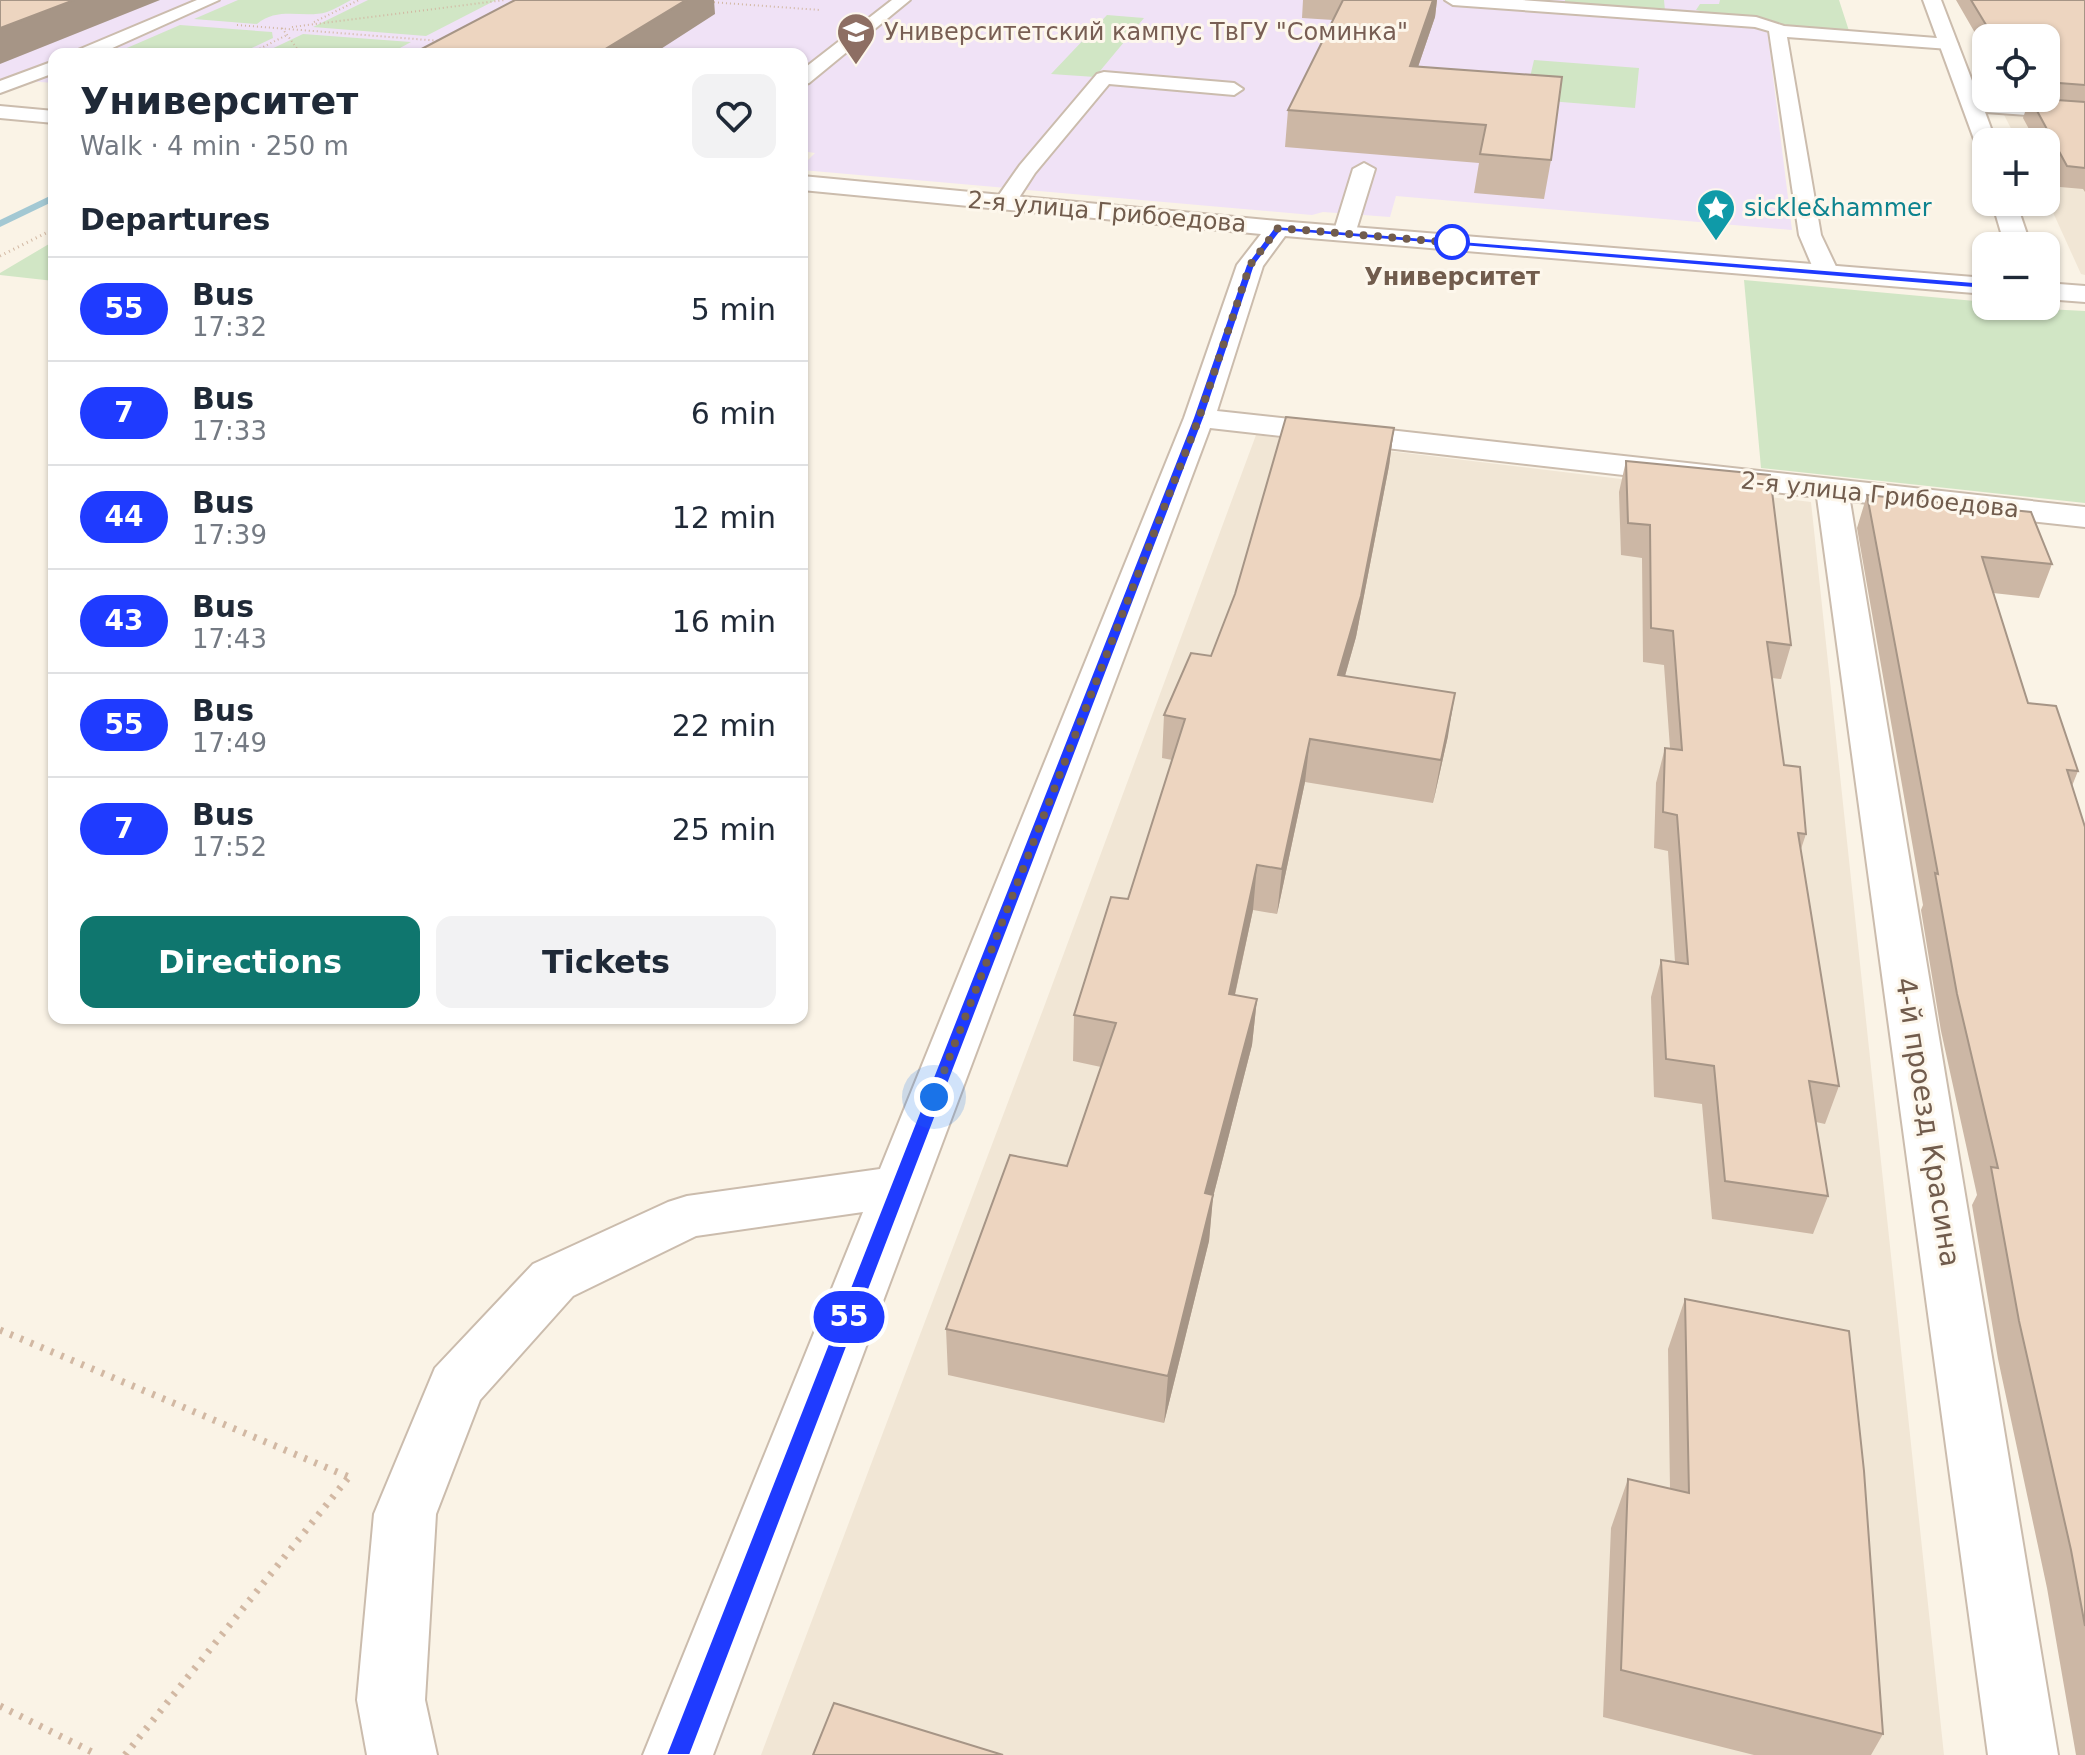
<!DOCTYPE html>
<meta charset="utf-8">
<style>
:root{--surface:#fff;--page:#f2f2f3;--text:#1f2937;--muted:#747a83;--line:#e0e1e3;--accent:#0f766e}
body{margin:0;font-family:"DejaVu Sans",sans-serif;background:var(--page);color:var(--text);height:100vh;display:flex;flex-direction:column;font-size:30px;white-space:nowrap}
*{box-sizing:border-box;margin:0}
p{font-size:26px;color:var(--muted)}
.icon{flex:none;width:44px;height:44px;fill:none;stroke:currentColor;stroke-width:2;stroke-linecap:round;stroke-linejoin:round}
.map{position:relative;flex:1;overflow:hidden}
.details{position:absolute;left:48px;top:48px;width:760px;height:976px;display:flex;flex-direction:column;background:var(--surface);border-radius:16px;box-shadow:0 2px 6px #0004}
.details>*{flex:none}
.badge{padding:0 16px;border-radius:26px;font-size:28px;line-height:52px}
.fabs{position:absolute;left:1972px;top:24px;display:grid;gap:16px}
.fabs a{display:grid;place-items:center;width:88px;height:88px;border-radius:16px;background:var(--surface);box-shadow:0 2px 6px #0004;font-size:40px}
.you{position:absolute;width:40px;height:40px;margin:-20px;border:6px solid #fff;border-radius:50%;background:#1a73e8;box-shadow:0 0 0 12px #1a73e833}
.map>.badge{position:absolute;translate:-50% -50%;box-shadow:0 0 0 4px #fff}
h2{padding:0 32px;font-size:30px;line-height:72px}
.round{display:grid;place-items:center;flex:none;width:84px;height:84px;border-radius:16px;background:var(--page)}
.headline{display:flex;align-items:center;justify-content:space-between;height:136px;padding:0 32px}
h1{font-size:38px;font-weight:600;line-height:60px}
.action{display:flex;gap:16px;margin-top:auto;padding:16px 32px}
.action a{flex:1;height:92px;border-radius:16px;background:var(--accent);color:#fff;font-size:32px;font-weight:600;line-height:92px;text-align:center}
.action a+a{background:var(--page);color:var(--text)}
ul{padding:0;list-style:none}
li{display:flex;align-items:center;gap:24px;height:104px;padding:0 32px;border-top:2px solid var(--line)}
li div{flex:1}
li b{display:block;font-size:30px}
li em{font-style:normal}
li .badge{min-width:88px;font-weight:700;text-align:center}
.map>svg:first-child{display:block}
</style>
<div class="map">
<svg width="2085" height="1755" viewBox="0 0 2085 1755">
<rect width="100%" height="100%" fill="#faf3e6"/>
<!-- residential -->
<path fill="#f1e6d5" d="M2002,111L2085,118V275L2081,274L2046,197V142H2018Z
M1256,435L1811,502L1944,1755H761L1044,1007Z"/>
<!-- education -->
<path fill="#f0e2f6" d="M0,0H1839L1767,28L1792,230L1396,196L1390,217L1323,212L1312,215L802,170V166L815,153L802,151V54H54V83L0,79Z"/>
<!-- green -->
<path fill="#d1e6c5" d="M238,0H351C343,4 335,9 327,12C305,19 278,6 257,24L194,19Z
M368,0H496L426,36L313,27Z
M1565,0H1664L1665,11L1571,4L1565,3Z
M1720,0H1839L1850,34L1785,29L1696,10L1700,4H1719Z
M1107,15L1144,18L1095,77L1051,74Z
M180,25L272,32L273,38L239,54H113Z
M303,34L411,42L389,54H261Z
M1534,60L1639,68L1635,108L1525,99Z
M54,241V281L0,275V273Z
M1744,280L1986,302V306L2085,311V503L1761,468Z"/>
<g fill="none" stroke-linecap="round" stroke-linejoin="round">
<!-- stream -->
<path fill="#a3c8d3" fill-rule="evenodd" d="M54,194V201L0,227V220Z"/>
<defs>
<path id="service" d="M197,0H219L99,54H75L78,50Z
M892,0H910L809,83L802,85V70Z
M1445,0H1522L1756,17L1784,26L1949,39L1958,44L1949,49L1787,37L1821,235L1840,275L1836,280H1820L1816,275L1799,235L1769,31L1755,27L1453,5Z
M54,61V73L0,93V81Z
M1104,72L1234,83L1243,89L1234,95L1109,84L1035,173L1013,207H997L994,202L1020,165L1097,74Z
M1364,163L1375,169L1355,234L1352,239H1336L1333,234L1353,169Z"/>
<path id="minor" d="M1923,0H1941L1979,99L2085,107V119L1985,112L1996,142H1986V152L1978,150Z
M0,106L54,111V123L0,118Z
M802,176L1278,221L1986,278V294L1285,236L1263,266L1217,411L2085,507V527L1850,501L2058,1755H1988L1817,497L1210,428L713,1755H643L863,1212L696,1236L573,1296L480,1400L436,1514L425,1700L437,1755H367L357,1700L374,1514L435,1368L533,1264L668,1202L687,1196L880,1169L1184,418L1237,265L1261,234L802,190Z
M1992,202H2016L2031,246H2005Z
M2046,283L2085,286V302L2046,299Z"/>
</defs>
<!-- service casing -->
<use href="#service" stroke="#cbbcad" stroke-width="4"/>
<!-- minor casing -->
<use href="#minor" stroke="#cbbcad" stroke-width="4"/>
<!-- path-far2 -->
<path stroke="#d2b8a3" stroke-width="2" stroke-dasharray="1 3" stroke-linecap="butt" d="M710,2L820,10
M314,22L359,0
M237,25L441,41
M292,27L505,0
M282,28L301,54
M249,54L287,35"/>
<!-- path-far1 -->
<path stroke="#d2b8a3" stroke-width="3" stroke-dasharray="1 4" stroke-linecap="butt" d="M0,256L54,229"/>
<!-- path -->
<path stroke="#d2b8a3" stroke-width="7" stroke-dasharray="3 8" stroke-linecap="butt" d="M0,1330L349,1477
M0,1706L98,1755
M125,1755L348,1478"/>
<!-- service -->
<use href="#service" fill="#fff" fill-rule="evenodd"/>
<!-- minor -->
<use href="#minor" fill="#fff" fill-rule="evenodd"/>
</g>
<!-- wall -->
<path fill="#ccb7a5" d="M1303,0H1437L1435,17L1418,67L1551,160L1544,199L1474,193L1479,163L1285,147L1288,110L1333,20L1302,18Z
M1956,0H2085V192L2083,189L2060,187L2046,161V142H2036L2023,118L2029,100L2013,98H2046V38H1986V52Z
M1394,428L1389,466L1356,637L1345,676L1448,736L1433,803L1305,782L1277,914L1253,910L1235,995L1257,999L1252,1045L1213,1197L1209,1241L1164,1423L948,1375L946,1329L1067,1166L1101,1067L1073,1061L1074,1015L1128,899L1172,760L1162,758L1164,715L1211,656L1235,594Z
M1626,461L1791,645L1781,679L1772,678L1784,765L1806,834L1801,849L1839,1086L1825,1124L1816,1122L1828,1196L1813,1234L1712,1219L1702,1104L1654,1097L1651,997L1661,960L1675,962L1668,851L1654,848L1656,783L1665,748H1670L1664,665L1643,662L1642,558L1621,555L1619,492Z
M1867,495L2052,564L2039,598L1993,593L2028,703L2078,771L2072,786L2085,827V1755H2076L2047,1588L1998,1359L1972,1205L1977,1195L1941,1031L1921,910L1923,905L1857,528Z
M1685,1299L1883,1734L1871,1755H1754L1603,1717L1611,1528L1628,1479L1670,1489L1668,1349Z"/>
<!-- shaded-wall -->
<path fill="#a69586" d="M74,0H160L0,64V28Z
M686,0H714L715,14L653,54H597Z
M1433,0H1437L1435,17L1406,102L1410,66Z
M1394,428L1389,466L1356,637L1333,718L1338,675Z
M1455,693L1448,736L1433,803L1441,760Z
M1310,739L1305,782L1277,914L1282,869Z
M1257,865L1253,910L1225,1040L1229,994Z
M1257,999L1252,1045L1213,1197L1209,1241L1164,1423L1168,1376L1205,1193Z"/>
<!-- building -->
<path fill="#edd5c0" stroke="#a69586" stroke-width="2" d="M0,0H74L0,28Z
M515,0H686L597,54H412Z
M1343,0H1433L1410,66L1562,77L1551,160L1480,154L1486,125L1288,110Z
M1971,0H2085V85L2046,82V38H1994Z
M2030,98L2085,102V168L2067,166Z
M1286,417L1394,428L1361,596L1338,675L1455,693L1441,760L1310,739L1282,869L1257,865L1229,994L1257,999L1205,1193L1213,1195L1168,1376L946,1329L1010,1155L1067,1166L1116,1023L1074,1015L1111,897L1128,899L1185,719L1164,715L1191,653L1211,656L1235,594Z
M1626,461L1770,475L1791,645L1767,642L1784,765L1800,767L1806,834L1798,833L1839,1086L1809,1081L1828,1196L1725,1181L1714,1066L1666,1059L1661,960L1688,964L1677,815L1663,812L1665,748L1682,750L1673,631L1651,628L1650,525L1628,523Z
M1867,495L2031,512L2052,564L1982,557L2028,703L2056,706L2078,771L2067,770L2085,827V1626L2071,1550L2019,1321L1991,1167L1998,1168L1957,994L1935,873L1938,874Z
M1685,1299L1849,1331L1864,1471L1883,1734L1621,1670L1628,1479L1689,1493Z
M834,1703L1003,1755H813Z"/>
<!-- line -->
<path fill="#1f3bff" stroke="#fff" stroke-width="2" d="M1275,226L1986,283L1991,286L1986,289L1281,231L1255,265L1204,418L690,1755H666L1193,418L1246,265Z"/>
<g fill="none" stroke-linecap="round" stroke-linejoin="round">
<!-- walk -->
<path stroke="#715c4d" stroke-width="8" stroke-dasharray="0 14.4" d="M934,1097L1199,418L1250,265L1278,228L1457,243L1452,242"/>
</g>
<!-- icons -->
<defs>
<symbol id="university-pin" viewBox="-11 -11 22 30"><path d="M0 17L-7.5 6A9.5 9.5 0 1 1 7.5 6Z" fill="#8d6e63" stroke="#fdf7ec"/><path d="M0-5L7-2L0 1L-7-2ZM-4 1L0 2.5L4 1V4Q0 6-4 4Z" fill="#fff"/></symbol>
<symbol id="sight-pin" viewBox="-11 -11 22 30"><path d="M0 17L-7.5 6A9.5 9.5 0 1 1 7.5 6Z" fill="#0f9aa8" stroke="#fdf7ec"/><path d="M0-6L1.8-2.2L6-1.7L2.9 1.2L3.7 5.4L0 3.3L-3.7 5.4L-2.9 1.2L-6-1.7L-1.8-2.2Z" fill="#fff"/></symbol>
</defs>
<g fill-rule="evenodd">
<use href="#university-pin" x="834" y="10" width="44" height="60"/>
<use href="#sight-pin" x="1694" y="186" width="44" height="60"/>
</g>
<!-- markers -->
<circle fill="#fff" stroke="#1f3bff" stroke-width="4" cx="1452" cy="242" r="16"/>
<g text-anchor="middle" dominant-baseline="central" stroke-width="6" stroke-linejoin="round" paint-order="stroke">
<!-- far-education labels -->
<g font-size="24" fill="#785e54" stroke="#fdf7ec" text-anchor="start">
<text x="884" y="32">Университетский кампус ТвГУ "Соминка"</text>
</g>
<!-- far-culture labels -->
<g font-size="24" fill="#0d838f" stroke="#fdf7ec" text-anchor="start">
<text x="1744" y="208">sickle&amp;hammer</text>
</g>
<!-- far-street labels -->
<g font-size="24" fill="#715c4d" stroke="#fdf7ec">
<text transform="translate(1107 212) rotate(5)">2-я улица Грибоедова</text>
<text transform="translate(1880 495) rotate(6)">2-я улица Грибоедова</text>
</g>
<!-- far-stop labels -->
<g font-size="24" font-weight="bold" fill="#715c4d" stroke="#fdf7ec">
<text x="1452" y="277">Университет</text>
</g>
<!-- street labels -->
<g font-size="28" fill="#715c4d" stroke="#fdf7ec">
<text transform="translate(1928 1122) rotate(81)">4-й проезд Красина</text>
</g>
</g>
</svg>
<div class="fabs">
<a><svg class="icon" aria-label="locate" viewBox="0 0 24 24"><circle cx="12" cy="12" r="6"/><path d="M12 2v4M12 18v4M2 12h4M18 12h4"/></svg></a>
<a>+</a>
<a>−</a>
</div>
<div class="you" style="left:934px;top:1097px"></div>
<b class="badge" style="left:849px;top:1317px;background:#1f3bff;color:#fff">55</b>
<section class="details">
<div class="headline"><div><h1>Университет</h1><p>Walk · 4 min · 250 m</p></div><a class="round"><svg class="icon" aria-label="heart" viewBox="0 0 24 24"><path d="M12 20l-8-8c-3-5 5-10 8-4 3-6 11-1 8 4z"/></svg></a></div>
<h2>Departures</h2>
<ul>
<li><span class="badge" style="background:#1f3bff;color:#fff">55</span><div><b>Bus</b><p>17:32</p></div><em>5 min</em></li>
<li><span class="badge" style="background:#1f3bff;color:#fff">7</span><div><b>Bus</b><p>17:33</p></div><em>6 min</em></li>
<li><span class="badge" style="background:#1f3bff;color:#fff">44</span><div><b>Bus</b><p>17:39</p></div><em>12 min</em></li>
<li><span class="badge" style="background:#1f3bff;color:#fff">43</span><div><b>Bus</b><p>17:43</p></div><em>16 min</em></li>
<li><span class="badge" style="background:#1f3bff;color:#fff">55</span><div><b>Bus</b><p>17:49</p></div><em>22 min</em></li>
<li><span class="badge" style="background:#1f3bff;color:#fff">7</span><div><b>Bus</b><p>17:52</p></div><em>25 min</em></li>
</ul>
<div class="action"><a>Directions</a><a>Tickets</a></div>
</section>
</div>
